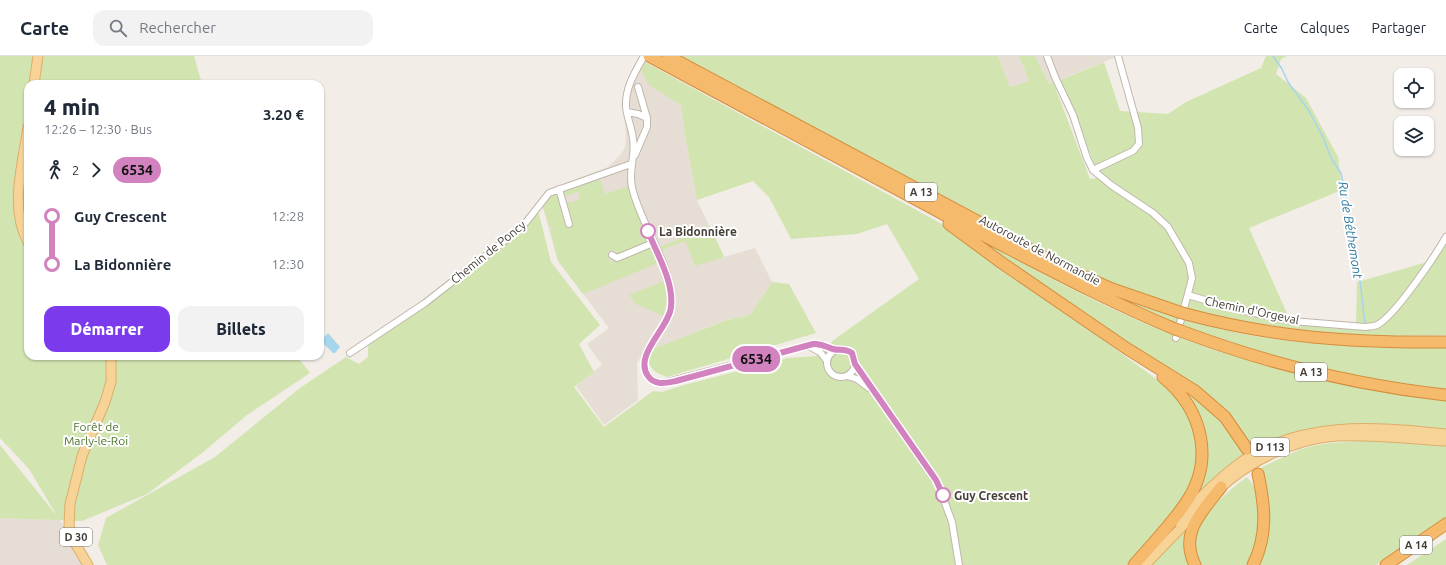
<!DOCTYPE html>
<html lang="fr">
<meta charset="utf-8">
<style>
:root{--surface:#fff;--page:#f2f2f3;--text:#1f2937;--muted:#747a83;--line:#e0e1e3;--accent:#7c3aed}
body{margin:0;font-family:Ubuntu,sans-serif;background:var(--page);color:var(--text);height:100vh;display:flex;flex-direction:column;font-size:15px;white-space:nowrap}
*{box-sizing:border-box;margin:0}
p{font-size:13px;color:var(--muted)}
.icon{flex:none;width:22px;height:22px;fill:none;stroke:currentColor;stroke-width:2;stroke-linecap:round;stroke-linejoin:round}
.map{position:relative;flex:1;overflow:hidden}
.drawer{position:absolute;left:24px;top:24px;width:300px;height:280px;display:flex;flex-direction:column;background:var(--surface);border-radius:12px;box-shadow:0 1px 3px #0004}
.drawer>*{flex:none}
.badge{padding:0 8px;border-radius:13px;font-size:14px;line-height:26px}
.controls{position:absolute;left:1394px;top:12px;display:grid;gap:8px}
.controls a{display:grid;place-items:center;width:40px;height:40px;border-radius:8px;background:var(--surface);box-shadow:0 1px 3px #0004;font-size:20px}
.map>.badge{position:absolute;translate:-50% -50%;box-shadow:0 0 0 2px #fff}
.legs{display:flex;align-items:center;gap:6px;height:44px;padding:0 20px;font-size:13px}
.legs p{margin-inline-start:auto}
.overview{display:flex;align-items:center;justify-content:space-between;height:68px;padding:0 20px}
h1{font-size:22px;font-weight:800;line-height:30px}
.cta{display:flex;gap:8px;margin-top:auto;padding:8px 20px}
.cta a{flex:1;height:46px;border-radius:12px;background:var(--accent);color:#fff;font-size:16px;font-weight:800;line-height:46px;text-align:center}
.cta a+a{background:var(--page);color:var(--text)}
ul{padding:0 20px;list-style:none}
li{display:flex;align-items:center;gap:14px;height:48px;font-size:15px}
li i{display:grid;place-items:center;width:6px;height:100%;margin:0 5px;background:currentColor}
li i::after{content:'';width:10px;height:10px;margin:-5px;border:3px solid;border-radius:50%;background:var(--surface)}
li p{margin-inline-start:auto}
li:first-child i{background:linear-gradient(#0000 50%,currentColor 0)}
li:last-child i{background:linear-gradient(currentColor 50%,#0000 0)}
header{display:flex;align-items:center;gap:24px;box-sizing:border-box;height:56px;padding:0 20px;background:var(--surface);border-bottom:1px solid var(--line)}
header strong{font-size:19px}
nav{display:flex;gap:22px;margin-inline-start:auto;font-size:14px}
.search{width:280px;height:36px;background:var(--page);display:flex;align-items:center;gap:10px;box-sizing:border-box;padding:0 14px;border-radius:12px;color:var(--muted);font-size:15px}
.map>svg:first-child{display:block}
</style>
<header>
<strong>Carte</strong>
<div class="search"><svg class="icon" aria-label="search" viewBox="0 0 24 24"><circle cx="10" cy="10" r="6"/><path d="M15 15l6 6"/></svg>Rechercher</div>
<nav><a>Carte</a><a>Calques</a><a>Partager</a></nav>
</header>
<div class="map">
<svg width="1446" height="509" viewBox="0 0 1446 509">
<rect width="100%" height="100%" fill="#f2ede6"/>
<!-- residential -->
<path fill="#e6ded4" d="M998,0H1019L1029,25L1010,31Z
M1035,0H1118L1049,28Z
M634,10L680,37L685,80L697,144L724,201L755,192L772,226L750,259L726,264L655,292L641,300L637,307L638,344L604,369L576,330L602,309L587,288L609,272L558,205L542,148L549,134L608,111L621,98L625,91L626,82L623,37Z
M0,462L60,464L86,509H0Z"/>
<!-- green -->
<path fill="#d2e4b0" d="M0,0H194L202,28H28V300H297L310,317L247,359L202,397L147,438L82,465L0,462V389L57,460L29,413L0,382Z
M680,0H998L1010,31L1029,25L1019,0H1035L1049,28L1053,26L1090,123L1098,122L1096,112L1060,24L1104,6L1120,55L1168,58L1186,46L1261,12L1266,0H1287L1281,3L1276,18L1306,42L1338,101L1342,134L1249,172L1289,262L1356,269L1357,226L1431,205L1446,176V279L1381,280L1307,278L1210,259L1167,247L1115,229L1063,206Z
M645,6L940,167L963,181L1163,328L1187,352L1198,390L1193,427L1180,452L1127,509H107L98,489L106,462L215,401L300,332L346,301L359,308L368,301V290L373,286V284L430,245L538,154L551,206L600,269L579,288L594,316L574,331L604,371L653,335L662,336L684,329L788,302L816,300L835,283L919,223L887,168L857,178L791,183L769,141L753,125L697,144L685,80L681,49L649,29L641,14Z
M599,121L605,138L629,130L650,186L620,199L614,194L607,196L610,206L646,192H652L658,207L583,238L558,205L550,175L552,174L551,171H549L542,148L551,137L558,135L567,167L566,169L570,171L572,167L565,148L580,143L578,136L563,141L561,135Z
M710,170L724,201L695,210L685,185L660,195L658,192Z
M974,180C1055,226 1140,271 1230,299C1300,321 1373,335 1446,345V374C1396,371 1347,364 1298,377L1190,448L1205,397L1178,330L1229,363L1005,206Z
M664,225L667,242L663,260L636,248L629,239Z
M772,226L789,228L816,277L667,321C656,317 651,314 647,303L655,292L727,264L750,259Z
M1087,229C1144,250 1201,272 1261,281C1323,291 1384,291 1446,291V335L1365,324L1279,303L1163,264Z
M1367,384L1446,390V462L1376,509H1256L1262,411L1301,393L1322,388Z
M1247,421L1253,429L1260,452L1256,494L1246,509H1201C1199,506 1194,502 1193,499C1185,469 1227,436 1247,421Z
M1186,471L1185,483L1191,509H1152Z
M1446,483V509H1407Z"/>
<!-- water -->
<path fill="#a5d6ec" d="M328,277L340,291L335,297H333L321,285Z"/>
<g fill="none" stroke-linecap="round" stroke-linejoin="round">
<!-- stream -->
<path stroke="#a5d6ec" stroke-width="1.5" d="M1273,0L1282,13L1288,26L1309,55L1323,81L1331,102L1341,117L1355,185L1354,196L1359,216L1365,268"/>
<defs>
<path id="street" d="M644,0C635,16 625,32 626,51C627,62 632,72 633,83C636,100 628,115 632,131C639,164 667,203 671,236C672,244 672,252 669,260C662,277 637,297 646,317C650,324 656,327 663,327L813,288H820L835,294
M1047,0L1055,21L1073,59L1087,102L1093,114L1111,129L1153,157L1168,171L1189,207L1192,222L1190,230L1176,282
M627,56L638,58L647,62
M635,99L647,71V62L638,31
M1093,114L1133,95L1139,88L1138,72L1118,0
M559,133L569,168
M612,199L617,202L653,187
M1188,239L1235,253L1292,265L1365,271C1369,270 1374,271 1377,269C1395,260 1435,200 1446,181
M809,290L820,296L827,305
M827 307a14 14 0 1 1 28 0a14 14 0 1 1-28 0Z
M350,297L425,247L507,183L527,165L549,137L631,108
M855,308L938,428L952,466L959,509
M847,320L857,323L869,332"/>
<path id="primary" d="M34,28L38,0
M28,71C23,107 9,152 28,186
M1217,435C1248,405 1294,383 1337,380C1373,378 1410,383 1446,385
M1177,465C1196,445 1215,426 1237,409C1299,363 1375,371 1446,378
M88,509L75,487L69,470L70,448L82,400L105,346L111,326V300
M1145,509L1204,448"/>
<path id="highway" d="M649,0C756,58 863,116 971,173C1039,208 1105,244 1175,273
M668,0L1067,213L1112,233L1179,256
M949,168L1002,207L1126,292L1195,335L1225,361L1247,393
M1186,258C1275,282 1355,287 1446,286
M1181,275C1266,307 1355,329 1446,339
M1134,509C1151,489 1170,470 1185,448C1216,404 1202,353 1163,321
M1195,509C1179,476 1202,456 1221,431
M1253,509C1268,479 1265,450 1258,418
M1386,509L1446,468"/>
</defs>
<!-- street casing -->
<use href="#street" stroke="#c0b7ac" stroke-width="8"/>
<!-- primary casing -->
<use href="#primary" stroke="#ddae69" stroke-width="11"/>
<!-- highway casing -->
<use href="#highway" stroke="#d48e3d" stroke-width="13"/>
<!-- street -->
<use href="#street" stroke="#fff" stroke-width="6"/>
<!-- primary -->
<use href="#primary" stroke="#f8d398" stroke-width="9"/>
<!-- highway -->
<use href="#highway" stroke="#f6ba6d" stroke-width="11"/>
<defs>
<path id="highway-bridge" d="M1179,256L1186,258
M1175,273L1181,275"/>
</defs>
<!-- highway-bridge casing -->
<use href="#highway-bridge" stroke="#d48e3d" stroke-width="13" stroke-linecap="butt"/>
<!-- highway-bridge -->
<use href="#highway-bridge" stroke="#f6ba6d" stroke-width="11"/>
</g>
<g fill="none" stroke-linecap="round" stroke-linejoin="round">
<defs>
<path id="line-1" d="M648,175C657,199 674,225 671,251C669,272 633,299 648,320C655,330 666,327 676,325L813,288C821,287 826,291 833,293C840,295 845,292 852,297L855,308L936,424L943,439"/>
</defs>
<!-- line-1 casing -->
<use href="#line-1" stroke="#fff" stroke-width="9"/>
<!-- line-1 -->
<use href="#line-1" stroke="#d282be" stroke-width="6"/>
</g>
<!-- markers -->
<g fill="#fff" stroke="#d282be" stroke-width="2">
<circle cx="648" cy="175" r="7"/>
<circle cx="943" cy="439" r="7"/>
</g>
<g text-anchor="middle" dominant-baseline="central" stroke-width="4" stroke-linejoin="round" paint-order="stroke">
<!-- shield labels -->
<g fill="#fff" stroke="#7c7772" stroke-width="1">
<rect x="905" y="127" width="32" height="18" rx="3"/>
<rect x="1295" y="307" width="32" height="18" rx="3"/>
<rect x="1251" y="382" width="38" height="18" rx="3"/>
<rect x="60" y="472" width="32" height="18" rx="3"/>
<rect x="1400" y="480" width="32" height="18" rx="3"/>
</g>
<g font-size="11" font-weight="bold" fill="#443d36">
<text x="921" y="136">A 13</text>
<text x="1311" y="316">A 13</text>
<text x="1270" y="391">D 113</text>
<text x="76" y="481">D 30</text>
<text x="1416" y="489">A 14</text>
</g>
<!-- stop labels -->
<g font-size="12" font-weight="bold" fill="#443d36" stroke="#fff" text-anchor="start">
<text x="659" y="175">La Bidonnière</text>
<text x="954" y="439">Guy Crescent</text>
</g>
<!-- street labels -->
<g font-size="12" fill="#443d36" stroke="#fff">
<text transform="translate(1040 194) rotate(28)">Autoroute de Normandie</text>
<text transform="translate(488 196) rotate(-39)">Chemin de Poncy</text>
<text transform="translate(1252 254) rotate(12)">Chemin d'Orgeval</text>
</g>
<!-- park labels -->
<g font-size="12" fill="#4e722c" stroke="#fff">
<text x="96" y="370">Forêt de<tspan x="96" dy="14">Marly-le-Roi</tspan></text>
</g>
<!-- water labels -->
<g font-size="13" font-style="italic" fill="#337ea2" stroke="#fff">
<text transform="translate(1351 174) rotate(81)">Ru de Béthemont</text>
</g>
</g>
</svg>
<div class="controls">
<a><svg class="icon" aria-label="locate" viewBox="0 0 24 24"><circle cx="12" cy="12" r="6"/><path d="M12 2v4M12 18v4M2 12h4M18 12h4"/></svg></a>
<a><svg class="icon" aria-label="layers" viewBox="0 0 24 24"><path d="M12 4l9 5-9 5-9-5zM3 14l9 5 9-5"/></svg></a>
</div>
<b class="badge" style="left:756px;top:303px;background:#d282be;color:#111">6534</b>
<section class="drawer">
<div class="overview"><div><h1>4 min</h1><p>12:26 – 12:30 · Bus</p></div><b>3.20 €</b></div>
<div class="legs"><svg class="icon" aria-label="walk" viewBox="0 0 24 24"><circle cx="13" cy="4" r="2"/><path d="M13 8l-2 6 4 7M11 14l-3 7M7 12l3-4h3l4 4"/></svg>2<svg class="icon" aria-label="forward" viewBox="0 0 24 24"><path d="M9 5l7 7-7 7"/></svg><b class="badge" style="background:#d282be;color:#111">6534</b></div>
<ul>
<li><i style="color:#d282be"></i><b>Guy Crescent</b><p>12:28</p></li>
<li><i style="color:#d282be"></i><b>La Bidonnière</b><p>12:30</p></li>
</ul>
<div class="cta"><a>Démarrer</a><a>Billets</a></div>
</section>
</div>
